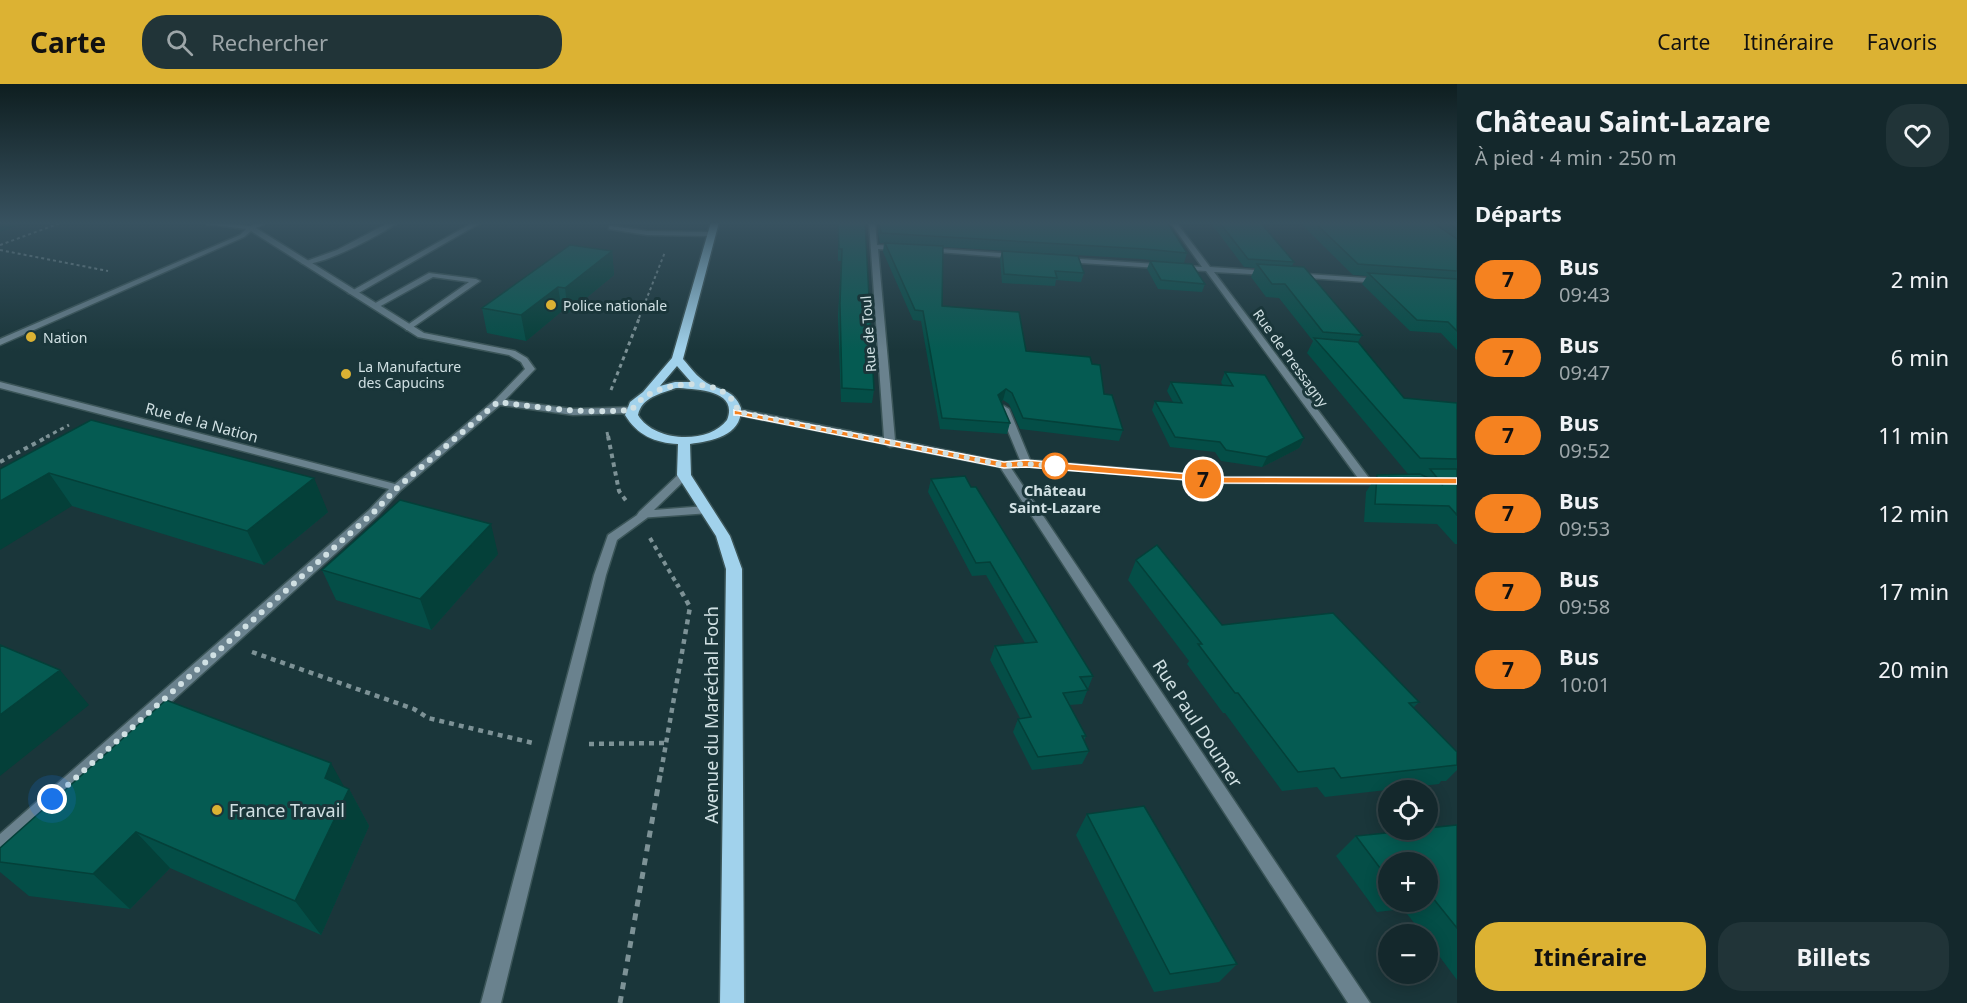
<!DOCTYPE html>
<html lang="fr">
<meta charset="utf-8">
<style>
:root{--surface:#14282c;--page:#213438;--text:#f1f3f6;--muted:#9da6a9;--line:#334448;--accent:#dcb233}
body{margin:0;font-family:"Noto Sans",sans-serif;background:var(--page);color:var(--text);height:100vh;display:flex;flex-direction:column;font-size:22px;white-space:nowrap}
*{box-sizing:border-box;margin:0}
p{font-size:20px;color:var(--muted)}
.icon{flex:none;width:33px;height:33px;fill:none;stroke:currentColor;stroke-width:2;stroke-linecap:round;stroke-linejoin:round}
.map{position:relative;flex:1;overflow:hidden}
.panel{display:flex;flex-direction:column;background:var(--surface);width:510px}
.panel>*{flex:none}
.badge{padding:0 12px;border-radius:20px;font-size:21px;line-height:39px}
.fabs{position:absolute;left:1378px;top:696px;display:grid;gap:12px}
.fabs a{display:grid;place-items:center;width:60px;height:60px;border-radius:50%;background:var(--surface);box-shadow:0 3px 15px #0003,0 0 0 2px var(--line);font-size:30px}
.you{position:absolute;width:30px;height:30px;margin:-15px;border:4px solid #fff;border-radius:50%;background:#1a73e8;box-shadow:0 0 0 9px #1a73e833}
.map>.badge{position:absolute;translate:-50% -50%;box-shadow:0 0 0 3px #fff}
h2{padding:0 18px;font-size:22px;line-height:54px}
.round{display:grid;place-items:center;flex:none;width:63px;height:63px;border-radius:24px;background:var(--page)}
.summary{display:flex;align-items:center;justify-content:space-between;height:102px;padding:0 18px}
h1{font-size:28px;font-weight:700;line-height:45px}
.button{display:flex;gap:12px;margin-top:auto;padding:12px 18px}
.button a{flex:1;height:69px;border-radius:24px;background:var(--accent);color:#111;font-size:24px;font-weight:700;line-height:69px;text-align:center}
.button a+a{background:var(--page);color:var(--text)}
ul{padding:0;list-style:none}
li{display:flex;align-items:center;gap:18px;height:78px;padding:0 18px}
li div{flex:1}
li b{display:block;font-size:22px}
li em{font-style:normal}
li .badge{min-width:66px;font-weight:700;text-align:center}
header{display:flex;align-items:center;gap:36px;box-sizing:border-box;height:84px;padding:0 30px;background:var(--accent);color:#111}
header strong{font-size:28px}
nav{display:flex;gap:33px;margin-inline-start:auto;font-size:21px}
.search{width:420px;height:54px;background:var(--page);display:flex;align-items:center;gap:15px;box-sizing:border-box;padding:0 21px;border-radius:24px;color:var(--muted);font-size:22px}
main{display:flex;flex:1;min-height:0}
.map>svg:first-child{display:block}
</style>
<header>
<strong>Carte</strong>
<div class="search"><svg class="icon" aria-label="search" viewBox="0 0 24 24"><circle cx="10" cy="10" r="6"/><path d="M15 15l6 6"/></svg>Rechercher</div>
<nav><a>Carte</a><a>Itinéraire</a><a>Favoris</a></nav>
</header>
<main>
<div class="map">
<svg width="1457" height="919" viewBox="0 0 1457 919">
<rect width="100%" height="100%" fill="#1a363a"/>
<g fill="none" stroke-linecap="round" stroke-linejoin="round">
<defs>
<path id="service" d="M390,138H398C385,149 315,186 301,179L337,166Z
M474,138H482L355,211L348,209Z
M611,142L647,147L712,148L715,150L712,152L647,151L609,145V143Z
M429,189L476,195L480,197L409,246H406V242L469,198L433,193L377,224L370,222Z
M643,427L647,428L649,431L647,434L617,456L606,491L501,919H481L594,491L608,451Z"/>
<path id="minor" d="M204,138L250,142L260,138H268L256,144L424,249L515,267L527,274L535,285L505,316L573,325L632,323L637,326L632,329L573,331L500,321L401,406L377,432L6,767L0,769V750L369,426L389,405L0,304V298L395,400L495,316L525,285L521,278L509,271L418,253L251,147L244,153L0,261V255L240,151L246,145L207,140Z
M869,138H875L877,161L898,162L901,164L898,166L878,165L895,356L1004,378L1020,376L999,325L1004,322L1009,325L1030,376L1223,393L1358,394L1206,187L1065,178L1061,176L1065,174L1202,183L1170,138H1176L1210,183L1269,187L1273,189L1269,191L1214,188L1369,394L1390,395L1395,398L1394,400L1223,399L1026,382L1011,384L1370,919H1348L1000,383L894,362L890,363L885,360L738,331L733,328L738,325L884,354Z
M927,164L1015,170L1019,172L1015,174L925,167L923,166Z
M1292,189L1380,195L1384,197L1380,199L1295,193L1291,191Z
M684,388L688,389L689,391L688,393L654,426L706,422L710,423L712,426L710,429L639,434L637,431L639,428L680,389Z"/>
<path id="primary" d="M711,138H719L683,275C690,283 697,293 707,299C722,307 734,306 741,324C742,352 712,357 690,360L691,391L730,452L742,485L744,919H720L726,485L716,452L677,391L678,360C655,359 637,351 625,331L630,318L643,308L672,274ZM677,282L691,298H675L660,302ZM676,304C696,305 739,306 727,336C708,361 654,358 638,331C642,313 660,310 676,304Z"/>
</defs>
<!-- service casing -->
<use href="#service" stroke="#3b5558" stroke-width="3"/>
<!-- minor casing -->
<use href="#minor" stroke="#3b5558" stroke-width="3"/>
<!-- primary casing -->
<use href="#primary" stroke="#3b5558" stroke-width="3"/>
<!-- path-far4 -->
<path stroke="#7d9296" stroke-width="2" stroke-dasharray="3 3" stroke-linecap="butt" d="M0,161L63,138
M0,166L108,187
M639,234L665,168"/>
<!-- path-far3 -->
<path stroke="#7d9296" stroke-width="3" stroke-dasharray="4 4" stroke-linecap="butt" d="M611,306L640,232
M607,348L608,353
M46,353L69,341"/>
<!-- path-far2 -->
<path stroke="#7d9296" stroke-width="4" stroke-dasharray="4.5 4.5" stroke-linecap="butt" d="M608,352L619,407L627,418
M0,378L49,352
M650,454L678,502"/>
<!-- path-far1 -->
<path stroke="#7d9296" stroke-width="4.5" stroke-dasharray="5 5" stroke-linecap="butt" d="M252,568L414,625L428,634L533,659
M589,660L666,659
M661,688L690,523L677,500"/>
<!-- path -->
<path stroke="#7d9296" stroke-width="5" stroke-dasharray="7 7" stroke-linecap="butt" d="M620,919L661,686"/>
<!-- service -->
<use href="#service" fill="#6a828e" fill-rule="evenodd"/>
<!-- minor -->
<use href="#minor" fill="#6a828e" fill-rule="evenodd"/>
<!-- primary -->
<use href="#primary" fill="#a1d2ec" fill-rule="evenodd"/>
</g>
<!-- wall -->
<path fill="#044e47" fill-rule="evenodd" d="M838,138L874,306L872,319L841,318L838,232L841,177H838Z
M879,138H1167L1187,169L1184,179L1205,200L1202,208L1158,205L1147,185L1150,177L1177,179L1142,175L943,163L942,222L1026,267L1092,280L1104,310L1123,346L1119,357L1020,345L1009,320L1003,316L1001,318L1010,339L1007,350L940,345L921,237L913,236L883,168L884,159H880L878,148Z
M1210,138H1260L1294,178L1292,182L1362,251L1358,258L1404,314L1457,319V460H1455L1437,440L1364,438L1366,408L1377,391L1408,390L1307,269L1313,257L1279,214L1266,213L1251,193L1255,184L1244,183Z
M1299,138H1457V266L1441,249L1410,247L1362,200L1367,192L1353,191Z
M612,167L614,191L568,229L562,227L526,257L487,249L482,224Z
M1002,167L1084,189L1081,198L1056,196L1055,202L1002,199L1000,175Z
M1225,288L1304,354L1299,364L1262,383L1221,377L1215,368L1170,363L1152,326L1155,317L1173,318L1167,307L1171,298L1223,302L1221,298Z
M91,336L328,428L264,481L72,422L0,385Z
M931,395L971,403L1093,592L1082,620L1069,621L1086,652L1084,657L1089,667L1082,680L1032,686L1013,648L1018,635L1020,634L990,576L995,562L1025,559L986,491L972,492L928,408Z
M498,470L431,546L336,516L322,486Z
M1136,476L1222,541L1419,618L1413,624L1457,668V686L1446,697H1441L1439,700L1325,713L1317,703L1282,707L1225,629H1223L1187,580L1189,577L1128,496Z
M344,703L349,705L369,742L321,851L170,784L130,825L29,812L0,788V764Z
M1087,730L1237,880L1219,898L1154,908L1076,751Z
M1457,741V896L1428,857V850H1423L1403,825L1377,828L1336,772L1356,752ZM1389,778H1428V818H1389Z"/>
<!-- shaded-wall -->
<path fill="#044039" d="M0,138H28L0,148Z
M612,167L614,191L568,229L565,204Z
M558,203L562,227L526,257L521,231Z
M1006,305L1003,316L995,322L998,311Z
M1304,354L1299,364L1262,383L1267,373Z
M49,389L72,422L0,466V417Z
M314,394L328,428L264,481L247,447Z
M491,440L498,470L431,546L420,515Z
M60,586L89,621L0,692V631Z
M331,679L347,708L349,705L369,742L321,851L295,817L325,694Z
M136,748L170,784L130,825L93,790Z"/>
<!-- building -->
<path fill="#055b52" stroke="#044039" stroke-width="1.5" d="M838,138H865L874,306L842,304L840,220L842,165H839Z
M879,138H1167L1187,169L1145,165L881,149Z
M1219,138H1260L1294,178L1248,175Z
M1314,138H1432L1457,155V187L1358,180Z
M1447,138H1457V145Z
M885,159L943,162L942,222L1019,228L1026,267L1090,273L1092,280L1100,281L1104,310L1112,311L1123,346L1023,334L1012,309L1006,305L998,311L1010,339L942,334L923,227L915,226Z
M570,161L612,167L565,204L558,203L521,231L482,224Z
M1002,167L1078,172L1084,189L1055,187L1057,194L1004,190Z
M1150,177L1192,180L1205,200L1161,196Z
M1257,180L1304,183L1362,251L1323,248L1285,200H1272Z
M1368,189L1457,195V247L1448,238L1417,236Z
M1314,254L1358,258L1404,314L1457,319V375L1420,374Z
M1225,288L1265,291L1304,354L1267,373L1226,366L1220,358L1175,353L1155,317L1182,319L1171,298L1233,302Z
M91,336L314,394L247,447L49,389L0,417V385Z
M1430,385H1457V431L1449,422L1375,420L1377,391L1420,390L1443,401Z
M965,392L971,403H976L1093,592L1080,593L1088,606L1063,609L1086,652H1082L1089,667L1038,673L1018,635L1031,633L995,562L1037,558L990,478L976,479L931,395Z
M400,416L491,440L420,515L322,486Z
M1157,461L1222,541L1333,529L1419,618L1409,619L1457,668V681L1341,694L1334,684L1298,688L1238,609H1235L1198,560H1202L1136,476Z
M0,561L60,586L0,631Z
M166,616L331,679L325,694L349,705L295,817L136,748L93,790L0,778V764Z
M1144,722L1237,880L1170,890L1087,730Z
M1457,741V844L1428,808V778H1389V796L1356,752L1416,746H1428V744Z"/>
<!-- sky -->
<linearGradient id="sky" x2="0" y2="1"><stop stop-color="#0e1e20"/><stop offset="0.52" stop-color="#385260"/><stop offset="1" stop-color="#385260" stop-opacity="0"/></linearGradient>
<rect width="1457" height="267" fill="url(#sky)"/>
<!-- line -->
<path fill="#f58220" stroke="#fff" stroke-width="1.5" d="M734,326L1004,378L1026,376L1224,393L1457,394V400L1224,399L1026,383L1004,384L738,331H734Z"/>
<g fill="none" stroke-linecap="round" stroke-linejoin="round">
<!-- walk -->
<path stroke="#d0e0e3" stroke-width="6" stroke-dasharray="0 10.8" d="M52,715L373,429L397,404L498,318C543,324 586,330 632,326C650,295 729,288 738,328L1004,381L1026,380L1055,382"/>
</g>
<!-- markers -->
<g fill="#dcb233" stroke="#1a363a" stroke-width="2">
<circle cx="551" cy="221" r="6"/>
<circle cx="31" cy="253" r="6"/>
<circle cx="346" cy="290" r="6"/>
<circle cx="217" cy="726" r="6"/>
</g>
<circle fill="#fff" stroke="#f58220" stroke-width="3" cx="1055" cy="382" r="12"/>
<g text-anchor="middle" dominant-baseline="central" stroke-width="6" stroke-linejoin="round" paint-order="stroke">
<!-- far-poi labels -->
<g font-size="14" fill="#d0e0e3" stroke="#1a363a" text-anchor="start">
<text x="563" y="221">Police nationale</text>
<text x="43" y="253">Nation</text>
<text x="358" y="282">La Manufacture<tspan x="358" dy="16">des Capucins</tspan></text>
</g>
<!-- far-street labels -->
<g font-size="14" fill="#d0e0e3" stroke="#1a363a">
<text transform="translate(868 250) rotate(-94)">Rue de Toul</text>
<text transform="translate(1291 274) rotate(54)">Rue de Pressagny</text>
</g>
<!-- street labels -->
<g font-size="15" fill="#d0e0e3" stroke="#1a363a">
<text transform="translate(202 338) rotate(15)">Rue de la Nation</text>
</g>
<!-- stop labels -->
<g font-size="15" font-weight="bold" fill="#d0e0e3" stroke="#1a363a">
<text x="1055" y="406">Château<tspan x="1055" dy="17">Saint-Lazare</tspan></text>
</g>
<!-- near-street labels -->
<g font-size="18" fill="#d0e0e3" stroke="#1a363a">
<text transform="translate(711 631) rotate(-90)">Avenue du Maréchal Foch</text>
<text transform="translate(1198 639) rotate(57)">Rue Paul Doumer</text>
</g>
<!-- near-poi labels -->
<g font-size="18" fill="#d0e0e3" stroke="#1a363a" text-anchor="start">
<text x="229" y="726">France Travail</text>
</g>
</g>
</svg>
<div class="fabs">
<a><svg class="icon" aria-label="locate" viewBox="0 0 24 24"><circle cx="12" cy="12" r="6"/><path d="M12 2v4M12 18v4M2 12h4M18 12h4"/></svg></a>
<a>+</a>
<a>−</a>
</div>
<div class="you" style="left:52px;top:715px"></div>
<b class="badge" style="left:1203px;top:395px;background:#f58220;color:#111">7</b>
</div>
<section class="panel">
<div class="summary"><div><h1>Château Saint-Lazare</h1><p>À pied · 4 min · 250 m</p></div><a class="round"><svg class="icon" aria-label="heart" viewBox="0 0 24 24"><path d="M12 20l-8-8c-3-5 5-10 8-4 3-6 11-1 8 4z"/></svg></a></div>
<h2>Départs</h2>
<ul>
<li><span class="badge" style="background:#f58220;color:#111">7</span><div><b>Bus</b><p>09:43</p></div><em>2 min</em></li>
<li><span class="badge" style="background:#f58220;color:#111">7</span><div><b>Bus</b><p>09:47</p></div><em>6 min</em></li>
<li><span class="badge" style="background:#f58220;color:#111">7</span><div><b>Bus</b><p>09:52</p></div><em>11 min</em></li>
<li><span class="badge" style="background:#f58220;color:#111">7</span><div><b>Bus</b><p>09:53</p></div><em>12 min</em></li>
<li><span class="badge" style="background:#f58220;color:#111">7</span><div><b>Bus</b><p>09:58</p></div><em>17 min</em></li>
<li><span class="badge" style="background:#f58220;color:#111">7</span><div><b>Bus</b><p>10:01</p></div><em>20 min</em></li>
</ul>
<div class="button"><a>Itinéraire</a><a>Billets</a></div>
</section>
</main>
